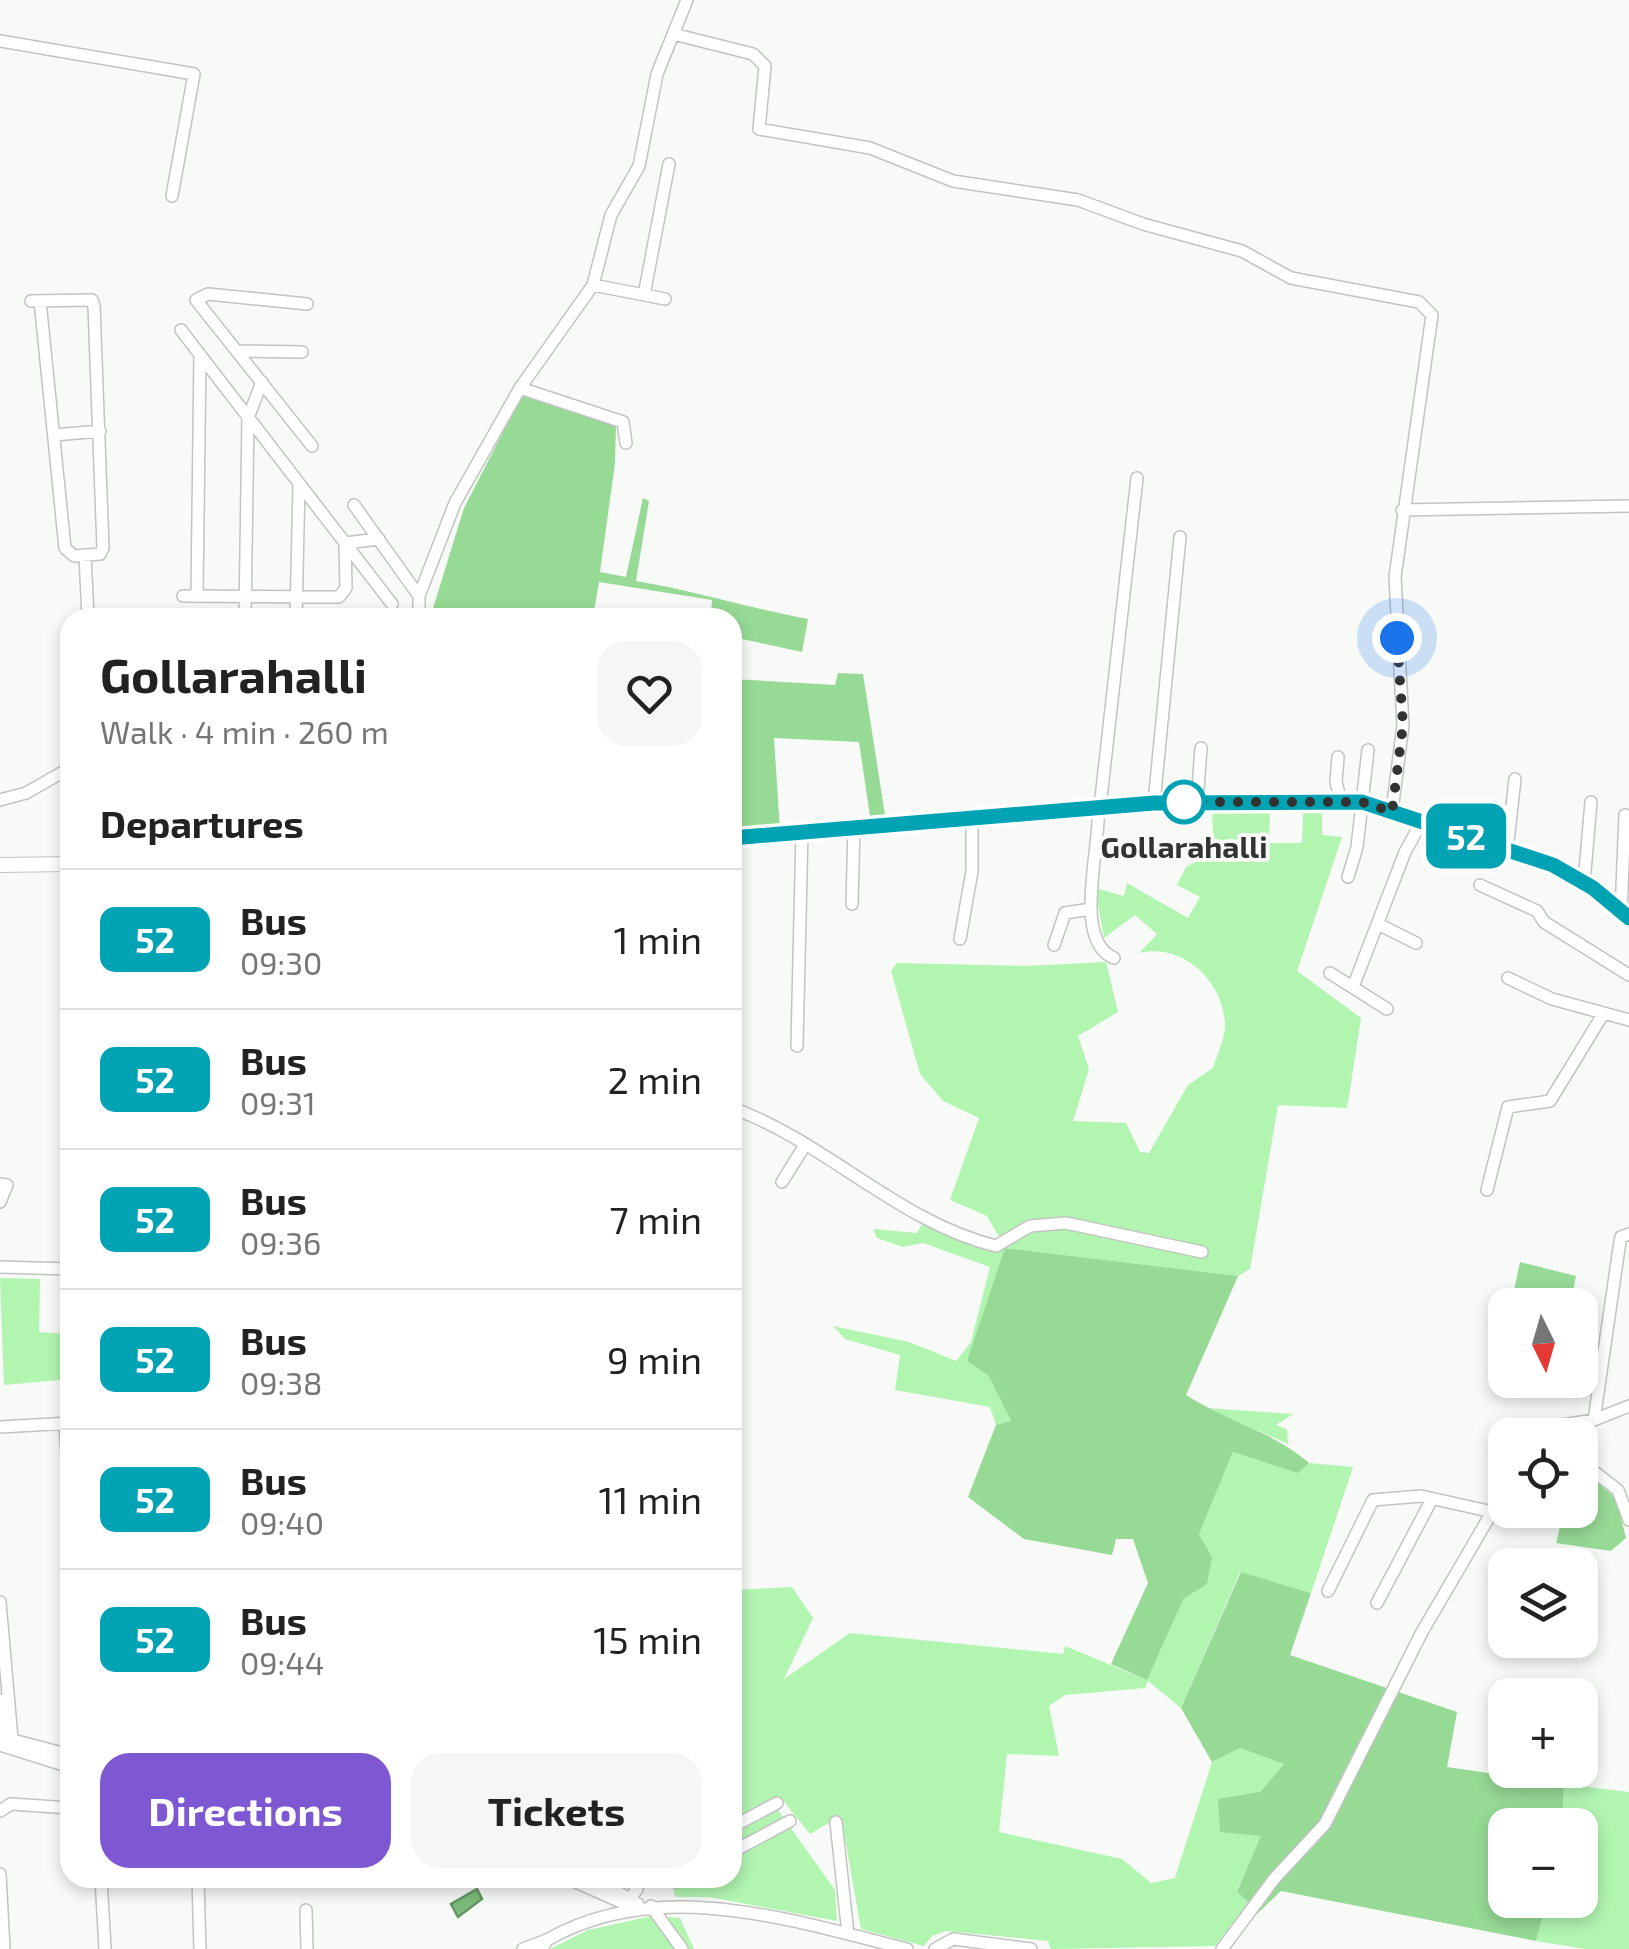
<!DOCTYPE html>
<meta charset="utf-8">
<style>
:root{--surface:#fff;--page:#f6f6f6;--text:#222;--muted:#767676;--line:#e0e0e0;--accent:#7e58d2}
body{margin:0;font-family:"Exo 2",sans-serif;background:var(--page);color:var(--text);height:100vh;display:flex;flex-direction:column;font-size:38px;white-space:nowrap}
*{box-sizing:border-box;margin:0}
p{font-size:32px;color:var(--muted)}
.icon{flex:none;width:55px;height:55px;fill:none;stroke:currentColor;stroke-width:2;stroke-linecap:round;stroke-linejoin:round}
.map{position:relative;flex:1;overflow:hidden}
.details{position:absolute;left:60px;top:608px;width:682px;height:1280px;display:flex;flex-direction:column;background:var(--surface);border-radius:30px;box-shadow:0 5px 15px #0003}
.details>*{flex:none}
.badge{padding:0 20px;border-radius:15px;font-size:35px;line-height:65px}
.needle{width:65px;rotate:175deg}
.controls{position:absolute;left:1488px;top:1288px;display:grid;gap:20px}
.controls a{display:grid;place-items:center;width:110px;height:110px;border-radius:20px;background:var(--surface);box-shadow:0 5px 15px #0003;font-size:50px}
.you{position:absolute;width:50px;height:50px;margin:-25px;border:8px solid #fff;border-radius:50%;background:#1a73e8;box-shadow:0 0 0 15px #1a73e833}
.map>.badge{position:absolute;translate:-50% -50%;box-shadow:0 0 0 5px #fff}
h2{padding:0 40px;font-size:38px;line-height:90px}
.round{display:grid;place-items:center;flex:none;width:105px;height:105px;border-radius:30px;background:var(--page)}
.head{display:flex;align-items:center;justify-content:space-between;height:170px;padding:0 40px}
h1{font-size:48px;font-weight:700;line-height:75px}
.action{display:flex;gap:20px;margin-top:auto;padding:20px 40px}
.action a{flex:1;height:115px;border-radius:30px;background:var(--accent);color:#fff;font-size:40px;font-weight:700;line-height:115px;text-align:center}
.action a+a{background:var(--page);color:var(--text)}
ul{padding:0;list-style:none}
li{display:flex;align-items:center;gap:30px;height:140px;padding:0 40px;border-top:2px solid var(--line)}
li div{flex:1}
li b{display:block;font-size:38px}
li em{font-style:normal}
li .badge{min-width:110px;font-weight:700;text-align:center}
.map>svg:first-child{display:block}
</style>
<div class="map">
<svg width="1629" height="1949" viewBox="0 0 1629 1949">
<rect width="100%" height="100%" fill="#f7faf7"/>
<!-- green -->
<path fill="#b2f5b1" d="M1270,808L1269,843H1302L1303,810H1322V835L1342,837L1297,971L1361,1018L1347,1108L1278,1105L1250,1269L1238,1276L1006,1248L988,1375L1011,1421L996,1425L990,1407L895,1390L900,1355L845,1339L833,1326L909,1342L956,1361L971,1342L990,1267L923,1243L903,1247L877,1238L873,1229L917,1233L924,1221L1005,1247L987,1216L950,1200L979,1118L943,1101L920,1074L891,971L897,963L1026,966L1106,962L1118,1012L1078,1036L1089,1069L1073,1121L1126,1123L1140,1152L1149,1153L1188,1085L1213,1068C1217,1055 1226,1036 1225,1023C1222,979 1182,943 1139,953L1157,934L1135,915L1104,938L1095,888L1124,896L1127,883L1188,918L1200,897L1177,885L1186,867L1214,852L1212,810Z
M0,1278L40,1279L39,1332L70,1334V1379L4,1385Z
M1206,1408L1293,1414L1276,1425L1287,1429L1288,1444Z
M1233,1452L1298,1472L1309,1463L1353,1467L1311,1593L1240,1572L1181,1708L1148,1681L1145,1688L1065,1695L1049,1706L1059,1756L1007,1754L999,1832L1122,1859L1151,1883L1175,1878L1212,1762L1240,1748L1284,1764L1260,1792L1262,1835L1237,1890L1248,1903L1215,1946L1051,1949L1048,1941L947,1931L932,1936L924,1946L861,1929L841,1816L810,1834L781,1798L733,1823L732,1590L792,1587L813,1618L784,1679L850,1633L1063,1654L1065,1646L1147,1680L1184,1598L1212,1557L1199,1534Z
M1564,1784L1629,1792V1949H1586L1536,1941L1547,1900H1580V1825H1562Z
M778,1810L835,1890L837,1921L709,1897H675L671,1878H732L733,1834Z
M652,1916L680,1918L694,1949H550L588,1930Z"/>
<!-- forest -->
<path fill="#97da96" d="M522,395L616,423L615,463L600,572L626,577L643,498L649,501L636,581C696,591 748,608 808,619L802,652L733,637L732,618L711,617L712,600L599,582L593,617L430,618L464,508Z
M838,673L863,674L886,822L871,823L859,742L774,738L780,831L733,835L732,679L835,685Z
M1005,1248L1238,1276L1186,1395C1226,1421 1274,1432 1309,1463L1298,1473L1233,1452L1199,1534L1212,1557L1207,1584L1184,1598L1147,1680L1111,1664L1148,1583L1133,1539H1116L1112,1555L1024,1539L968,1497L996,1425L1011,1421L988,1375L967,1361Z
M1520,1262L1576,1276L1570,1305H1511Z
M1580,1469L1616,1498L1626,1538L1611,1551L1556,1543L1563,1515L1559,1510H1580Z
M1241,1572L1311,1593L1290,1655L1457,1712L1447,1767L1564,1784L1562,1825H1505V1900H1547L1536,1941L1281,1891L1258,1913L1237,1891L1261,1836L1220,1832L1218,1799L1260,1792L1284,1764L1240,1748L1212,1762L1181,1708Z"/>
<!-- water -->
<path fill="#7bbc7a" stroke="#659364" stroke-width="2.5" d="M477,1889L482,1899L458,1917L451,1904Z"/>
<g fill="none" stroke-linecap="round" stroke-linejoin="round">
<defs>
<path id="minor" d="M677,35L753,54L765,66L759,129L870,148L953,181L1078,200L1143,224L1242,251L1291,278L1419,302L1432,315L1395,577L1403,725L1392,811
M0,41L194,74L172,196
M593,285L611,215L639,166L657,74L687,0
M644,295L669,164
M31,301L92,300L94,306L103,548L100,554L74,556L65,548L40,301
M307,304L208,294L196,300L312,446
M181,330L392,604
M237,351L302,352
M54,435L100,431
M626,443L623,422L520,388L593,285L665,299
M354,505L419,596
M1402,510L1629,506
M345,543L379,539
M85,555L88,618
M183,596L339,597L346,588L345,545
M197,596L200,356
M245,618L248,418L262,382
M296,618L299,484
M419,618V596L455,503L520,388
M1338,757L1336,782L1341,802
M0,800L26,793L70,768
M1197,802L1201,748
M1154,803L1180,537
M1098,807C1102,844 1071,940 1114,958
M1100,807L1137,478
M1507,850L1515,779
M1348,877L1357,847L1368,750
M1584,883L1591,802
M1480,885L1537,911L1544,922L1629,975
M852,904L854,827
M1621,912L1625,815
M1378,924L1416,943
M960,939L972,871V819
M1054,945L1065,913L1091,909
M1330,973L1387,1009
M1508,978L1552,999L1629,1020
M1353,987L1405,852L1422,821
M797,1046L802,831
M732,1108C825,1141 898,1222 996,1246L1030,1226L1066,1223L1202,1252
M782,1182L805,1145
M0,1184L7,1185L0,1202
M1487,1190L1508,1107L1550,1101L1602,1016
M0,1267L70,1269
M1594,1420L1619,1248L1621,1237L1629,1234
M65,1423L70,1504
M0,1427L70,1423
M1534,1435L1536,1429L1594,1420L1629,1406
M1580,1461L1618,1490L1629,1520
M1328,1591L1373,1500L1421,1496L1493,1512
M0,1602L12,1739
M1377,1603L1432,1499
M0,1700L3,1738
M9,1739L70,1755
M0,1745L70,1767
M0,1811L11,1804L70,1808
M836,1822L848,1934
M732,1827L777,1803
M732,1852L790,1821
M0,1874L4,1949
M101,1878L105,1949
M567,1878L630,1906
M594,1878L638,1904
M198,1880L200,1949
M676,1882L685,1878
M630,1899L637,1889L630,1878
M651,1906L682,1949
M306,1910L307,1949
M547,1940C659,1876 790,1920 907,1949
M523,1949L547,1940L542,1949
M935,1949L953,1939L1031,1949
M1222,1949L1274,1879L1325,1824L1422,1632L1505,1490"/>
<path id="tertiary" d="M732,839L1154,803L1362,802L1553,865L1593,888L1629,919
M0,865L70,864"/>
</defs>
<!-- minor casing -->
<use href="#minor" stroke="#c1c4c1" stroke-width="14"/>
<!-- tertiary casing -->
<use href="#tertiary" stroke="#c1c4c1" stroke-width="16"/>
<!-- minor -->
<use href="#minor" stroke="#fff" stroke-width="11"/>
<!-- tertiary -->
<use href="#tertiary" stroke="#fff" stroke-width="14"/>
</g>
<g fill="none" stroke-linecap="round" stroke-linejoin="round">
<defs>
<path id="line" d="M732,838L1154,803L1362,802L1553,865L1593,888L1629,918"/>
</defs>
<!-- line casing -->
<use href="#line" stroke="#fff" stroke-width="22"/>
<!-- line -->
<use href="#line" stroke="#00a3b4" stroke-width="15"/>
<!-- walk -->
<path stroke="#323331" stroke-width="10" stroke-dasharray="0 18" d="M1184,802H1362L1392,812L1403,725L1397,638"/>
</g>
<!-- markers -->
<circle fill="#fff" stroke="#00a3b4" stroke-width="5" cx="1184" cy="802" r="20"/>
<g text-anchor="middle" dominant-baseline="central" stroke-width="8" stroke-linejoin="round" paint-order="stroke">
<!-- stop labels -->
<g font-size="30" font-weight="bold" fill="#323331" stroke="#f7faf7">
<text x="1184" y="846">Gollarahalli</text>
</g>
</g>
</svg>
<div class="controls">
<a><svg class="needle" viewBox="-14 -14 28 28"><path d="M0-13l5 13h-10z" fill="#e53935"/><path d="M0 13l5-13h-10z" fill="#767676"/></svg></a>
<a><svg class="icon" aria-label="locate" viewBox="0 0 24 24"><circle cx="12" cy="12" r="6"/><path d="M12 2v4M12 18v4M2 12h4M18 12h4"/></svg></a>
<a><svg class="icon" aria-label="layers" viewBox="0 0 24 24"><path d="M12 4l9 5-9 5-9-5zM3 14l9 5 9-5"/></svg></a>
<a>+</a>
<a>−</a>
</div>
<div class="you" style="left:1397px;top:638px"></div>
<b class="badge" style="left:1466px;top:836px;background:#00a3b4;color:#fff">52</b>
<section class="details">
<div class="head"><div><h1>Gollarahalli</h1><p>Walk · 4 min · 260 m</p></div><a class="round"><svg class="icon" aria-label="heart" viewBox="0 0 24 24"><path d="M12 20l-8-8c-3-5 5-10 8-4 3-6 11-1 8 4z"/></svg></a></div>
<h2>Departures</h2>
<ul>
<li><span class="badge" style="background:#00a3b4;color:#fff">52</span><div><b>Bus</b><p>09:30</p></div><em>1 min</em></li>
<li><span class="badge" style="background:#00a3b4;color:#fff">52</span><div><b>Bus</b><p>09:31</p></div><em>2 min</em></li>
<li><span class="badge" style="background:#00a3b4;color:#fff">52</span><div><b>Bus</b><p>09:36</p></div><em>7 min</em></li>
<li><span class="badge" style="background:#00a3b4;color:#fff">52</span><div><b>Bus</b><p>09:38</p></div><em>9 min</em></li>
<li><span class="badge" style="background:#00a3b4;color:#fff">52</span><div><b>Bus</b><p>09:40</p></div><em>11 min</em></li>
<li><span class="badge" style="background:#00a3b4;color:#fff">52</span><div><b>Bus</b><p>09:44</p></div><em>15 min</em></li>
</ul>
<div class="action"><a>Directions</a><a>Tickets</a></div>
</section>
</div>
